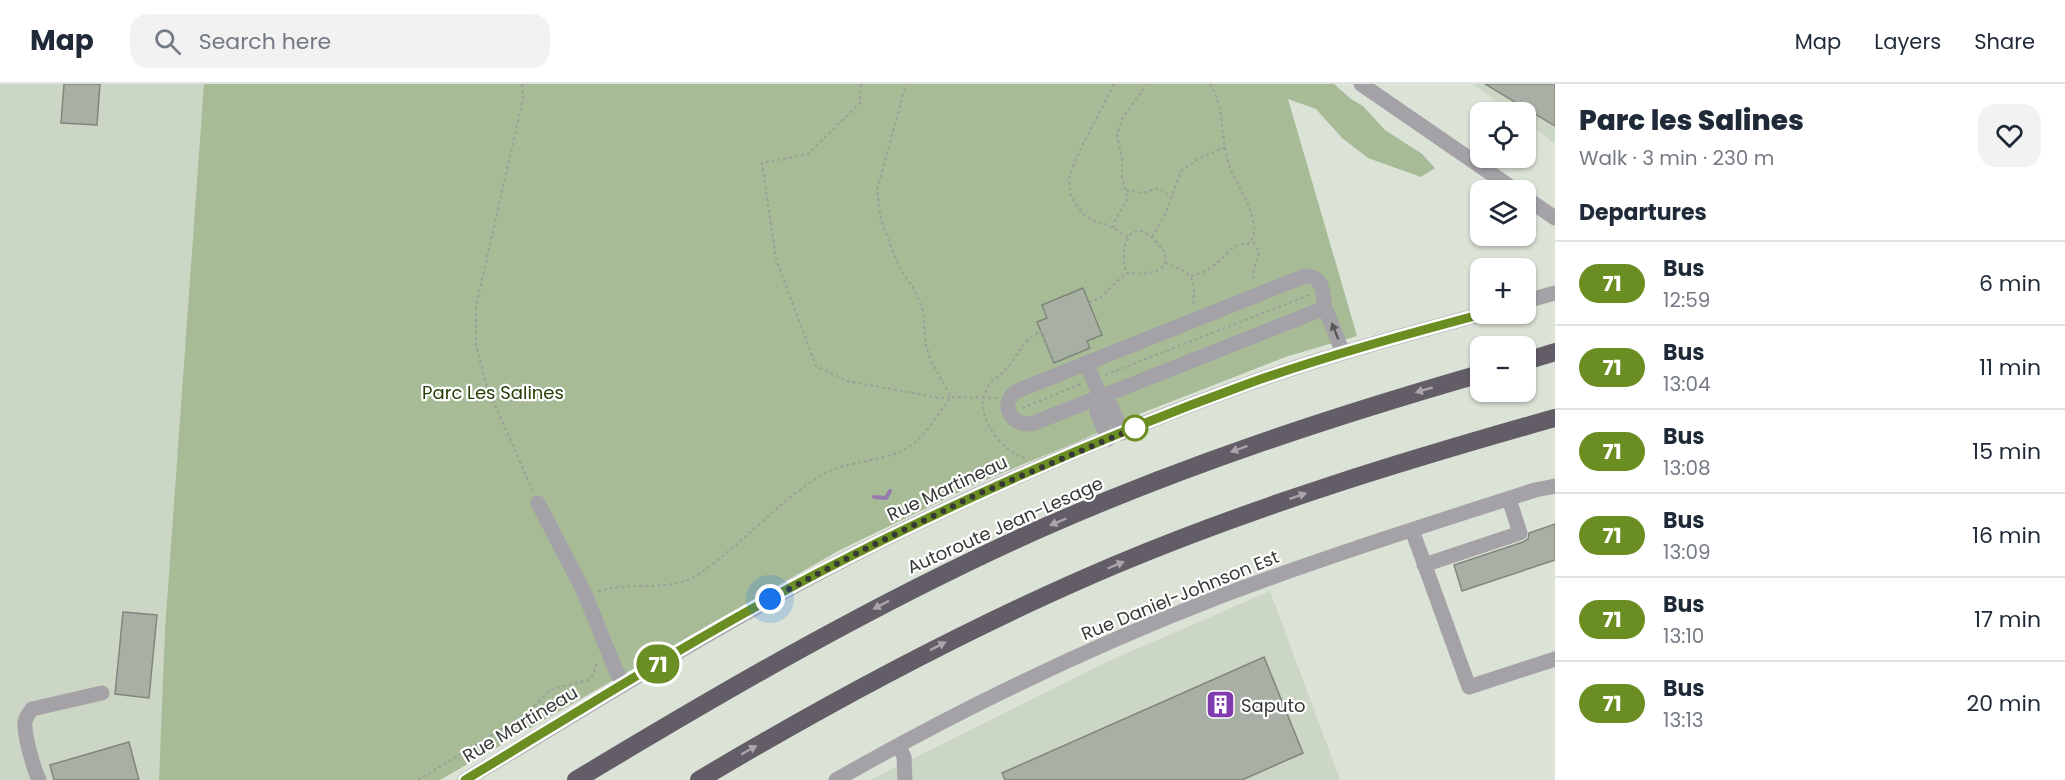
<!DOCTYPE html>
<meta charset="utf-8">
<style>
:root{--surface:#fff;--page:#f2f2f3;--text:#1f2937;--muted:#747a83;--line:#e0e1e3}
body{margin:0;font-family:Poppins,sans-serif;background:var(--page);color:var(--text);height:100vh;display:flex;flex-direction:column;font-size:22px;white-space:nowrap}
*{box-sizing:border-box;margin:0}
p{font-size:20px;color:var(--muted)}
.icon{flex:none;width:33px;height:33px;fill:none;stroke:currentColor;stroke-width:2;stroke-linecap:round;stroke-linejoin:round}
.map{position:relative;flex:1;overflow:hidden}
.drawer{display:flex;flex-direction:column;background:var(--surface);width:510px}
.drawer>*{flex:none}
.badge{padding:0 12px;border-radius:20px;font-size:21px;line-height:39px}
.controls{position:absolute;left:1470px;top:18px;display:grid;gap:12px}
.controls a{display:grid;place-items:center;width:66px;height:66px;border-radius:12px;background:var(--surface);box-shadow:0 2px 4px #0004;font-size:30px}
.you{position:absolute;width:30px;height:30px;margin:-15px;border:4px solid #fff;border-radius:50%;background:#1a73e8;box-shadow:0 0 0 9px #1a73e833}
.map>.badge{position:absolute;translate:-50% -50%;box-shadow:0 0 0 3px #fff}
h2{padding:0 24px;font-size:22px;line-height:54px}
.round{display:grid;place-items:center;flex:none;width:63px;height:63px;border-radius:18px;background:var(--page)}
.head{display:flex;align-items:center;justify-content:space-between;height:102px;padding:0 24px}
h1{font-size:28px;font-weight:800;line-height:45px}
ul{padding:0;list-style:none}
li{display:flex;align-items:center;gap:18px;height:84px;padding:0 24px;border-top:2px solid var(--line)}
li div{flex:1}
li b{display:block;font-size:22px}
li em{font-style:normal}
li .badge{min-width:66px;font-weight:700;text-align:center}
header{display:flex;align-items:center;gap:36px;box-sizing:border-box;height:84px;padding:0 30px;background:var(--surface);border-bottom:2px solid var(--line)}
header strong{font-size:28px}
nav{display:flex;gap:33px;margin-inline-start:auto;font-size:21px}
.search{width:420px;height:54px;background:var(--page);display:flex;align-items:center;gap:15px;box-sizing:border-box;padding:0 21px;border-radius:18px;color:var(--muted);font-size:22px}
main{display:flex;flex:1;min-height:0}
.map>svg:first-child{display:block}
</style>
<header>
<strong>Map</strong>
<div class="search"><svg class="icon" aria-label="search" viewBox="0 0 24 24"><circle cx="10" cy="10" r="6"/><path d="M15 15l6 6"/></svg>Search here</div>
<nav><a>Map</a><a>Layers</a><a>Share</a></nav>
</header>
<main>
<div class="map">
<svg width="1555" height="696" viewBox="0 0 1555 696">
<rect width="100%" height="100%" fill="#dbe2d6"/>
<!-- built -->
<path fill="#ccd6c4" d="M0,0H205L165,545L159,696H0Z
M1473,0H1555V60L1526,38V28H1512Z
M1270,507L1340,696H870L1109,577Z"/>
<!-- green -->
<path fill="#a6bb96" d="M204,0H1334L1351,15L1363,22L1385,46L1422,70L1435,84L1421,93L1368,74L1342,54L1316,25L1288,15L1357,252L1288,272L1142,329L1077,358L978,399L838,467L440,696H159L165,545Z"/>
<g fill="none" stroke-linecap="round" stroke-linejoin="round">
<!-- stream -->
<path stroke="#987bae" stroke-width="4" d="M874,413L886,414L890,407"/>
</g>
<!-- building -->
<path fill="#a8afa4" stroke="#80867b" stroke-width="1.5" d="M64,0H100L97,41L61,39Z
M1485,0H1555V42Z
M1083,204L1102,251L1087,257L1090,264L1054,279L1037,238L1047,234L1042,221Z
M1555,440V476L1462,507L1454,481L1523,458L1528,455L1529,449Z
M123,528L157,531L149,614L115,610Z
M1264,573L1303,669L1242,696H1005L1002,689Z
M129,658L139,696H54L50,681Z"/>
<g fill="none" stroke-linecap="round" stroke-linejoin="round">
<!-- path -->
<path stroke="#9ca198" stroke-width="2" stroke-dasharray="3 3" stroke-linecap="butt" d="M522,0L523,15L476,222V261L487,303L533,407
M861,0L860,19L808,70L762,79L776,175L816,282L847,297L940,314L951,313L930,275L926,261L923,226L914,205L900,185L881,137L877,106L906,0
M1114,0L1080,66L1069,92L1070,103L1071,113L1084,131L1094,137L1108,141L1128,153
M1210,0C1225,23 1220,51 1228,77C1233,97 1248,113 1252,133C1255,143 1256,152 1249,159
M1126,106L1142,109L1159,104L1172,114
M1113,144C1116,131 1123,125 1128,114L1122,95V75L1117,51L1122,35L1147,0
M1152,153L1166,129L1181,87L1198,75L1225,63
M1165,179C1192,189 1196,192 1193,221
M1191,192C1199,190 1207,187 1213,182C1230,170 1229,159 1254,159L1259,169L1254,184L1253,196
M1089,219L1101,213L1126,189C1169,194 1181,173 1143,147L1133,148C1121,160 1123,174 1126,189
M1105,291L1309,211
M1022,324L1081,300
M1025,374C999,366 973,330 987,304C992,295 1001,291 1007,284C1020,269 1022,256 1041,247L1054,278
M598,508C627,497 659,507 688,496C702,490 714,479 725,470C757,444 786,413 820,392C849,374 888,380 914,359C929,347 939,327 951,313L997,314
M418,696L525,631L550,606L588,596L594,590L597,577"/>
<!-- minor -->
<path stroke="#a4a2a7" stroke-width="15" d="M1361,0L1515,106
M1526,114L1555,134
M1305,192C1325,193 1322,209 1325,224L1034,339C1013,345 997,320 1017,307Z
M1526,217L1555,209
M1325,224L1343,269
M1086,279L1101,314L1111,322L1122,349
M1101,314L1097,328L1108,355
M538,419L584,508L616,587L624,600
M1412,446L1469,603L1555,575
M1424,481L1520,449L1509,415
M899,662L904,673L905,696
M39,696C33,683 24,651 25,638C26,632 29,629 32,625L102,609
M465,696C596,618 725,536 861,467C987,403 1117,347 1250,299C1326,272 1404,251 1482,230
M836,696C960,625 1089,563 1221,512C1324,473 1430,440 1535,406L1555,402"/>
<!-- highway -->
<path stroke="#625d67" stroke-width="18" d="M1526,277L1555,268
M576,696C727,605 880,516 1042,444C1185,381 1331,333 1480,290
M699,696C833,616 971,542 1115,481C1258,421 1406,376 1555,334"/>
</g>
<!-- one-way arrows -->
<defs><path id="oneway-solid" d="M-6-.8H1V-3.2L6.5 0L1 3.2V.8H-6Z" transform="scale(1.5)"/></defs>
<use fill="#575856" href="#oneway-solid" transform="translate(1335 247) rotate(-112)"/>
<g fill="#a9a6ab">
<use href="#oneway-solid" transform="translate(1424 306) rotate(164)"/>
<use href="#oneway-solid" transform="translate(1239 365) rotate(160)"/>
<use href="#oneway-solid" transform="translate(1298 412) rotate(-19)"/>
<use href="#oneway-solid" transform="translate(1058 438) rotate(157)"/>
<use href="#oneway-solid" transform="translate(1116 481) rotate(-23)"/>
<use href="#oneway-solid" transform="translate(881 521) rotate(153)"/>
<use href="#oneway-solid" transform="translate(938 562) rotate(-27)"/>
<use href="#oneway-solid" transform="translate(749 666) rotate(-30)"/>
</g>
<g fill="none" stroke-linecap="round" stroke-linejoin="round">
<defs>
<path id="line" d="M465,696C581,626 696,553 816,490C956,417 1101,353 1250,299C1326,272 1404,251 1482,230"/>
</defs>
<!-- line casing -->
<use href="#line" stroke="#fff" stroke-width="14"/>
<!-- line -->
<use href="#line" stroke="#6b8e23" stroke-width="9"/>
<!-- walk -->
<path stroke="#363934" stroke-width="6" stroke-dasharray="0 10.8" d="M770,515L863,466L976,411L1135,344"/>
</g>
<!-- icons -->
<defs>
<symbol id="building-square" viewBox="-11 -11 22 22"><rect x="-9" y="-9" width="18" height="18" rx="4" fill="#813aad" stroke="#fff"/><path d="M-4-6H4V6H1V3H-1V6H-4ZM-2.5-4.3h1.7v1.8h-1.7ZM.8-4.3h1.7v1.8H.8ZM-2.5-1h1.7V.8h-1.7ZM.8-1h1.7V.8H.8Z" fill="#fff"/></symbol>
</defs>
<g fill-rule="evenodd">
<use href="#building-square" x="1204" y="604" width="33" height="33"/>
</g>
<!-- markers -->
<circle fill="#fff" stroke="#6b8e23" stroke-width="3" cx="1135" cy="344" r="12"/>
<g text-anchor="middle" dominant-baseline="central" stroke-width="4.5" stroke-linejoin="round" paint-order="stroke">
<!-- park labels -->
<g font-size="18" fill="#243f04" stroke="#fff">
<text x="493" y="308">Parc Les Salines</text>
</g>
<!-- street labels -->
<g font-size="18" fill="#363934" stroke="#fff">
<text transform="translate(947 404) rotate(-25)">Rue Martineau</text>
<text transform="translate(1005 441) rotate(-24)">Autoroute Jean-Lesage</text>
<text transform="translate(1180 511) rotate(-22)">Rue Daniel-Johnson Est</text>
<text transform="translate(520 640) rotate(-31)">Rue Martineau</text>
</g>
<!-- poi labels -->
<g font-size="18" fill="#363934" stroke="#fff" text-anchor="start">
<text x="1241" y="621">Saputo</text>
</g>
</g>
</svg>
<div class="controls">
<a><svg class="icon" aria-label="locate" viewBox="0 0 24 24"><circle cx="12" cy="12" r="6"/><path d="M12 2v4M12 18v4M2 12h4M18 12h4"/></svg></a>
<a><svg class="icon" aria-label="layers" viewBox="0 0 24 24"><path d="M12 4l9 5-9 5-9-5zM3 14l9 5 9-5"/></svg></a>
<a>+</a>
<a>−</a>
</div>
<div class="you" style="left:770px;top:515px"></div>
<b class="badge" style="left:658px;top:580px;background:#6b8e23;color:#fff">71</b>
</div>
<section class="drawer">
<div class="head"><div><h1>Parc les Salines</h1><p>Walk · 3 min · 230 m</p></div><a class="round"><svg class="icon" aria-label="heart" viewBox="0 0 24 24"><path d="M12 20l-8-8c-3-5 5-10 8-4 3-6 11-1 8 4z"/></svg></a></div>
<h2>Departures</h2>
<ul>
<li><span class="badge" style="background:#6b8e23;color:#fff">71</span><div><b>Bus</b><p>12:59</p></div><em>6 min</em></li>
<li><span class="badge" style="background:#6b8e23;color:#fff">71</span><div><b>Bus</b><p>13:04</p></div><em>11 min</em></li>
<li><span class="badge" style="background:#6b8e23;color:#fff">71</span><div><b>Bus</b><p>13:08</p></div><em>15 min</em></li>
<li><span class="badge" style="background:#6b8e23;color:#fff">71</span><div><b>Bus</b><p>13:09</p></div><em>16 min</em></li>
<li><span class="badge" style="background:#6b8e23;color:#fff">71</span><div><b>Bus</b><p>13:10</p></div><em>17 min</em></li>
<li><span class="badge" style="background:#6b8e23;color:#fff">71</span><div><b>Bus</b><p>13:13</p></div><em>20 min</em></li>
</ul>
</section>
</main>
